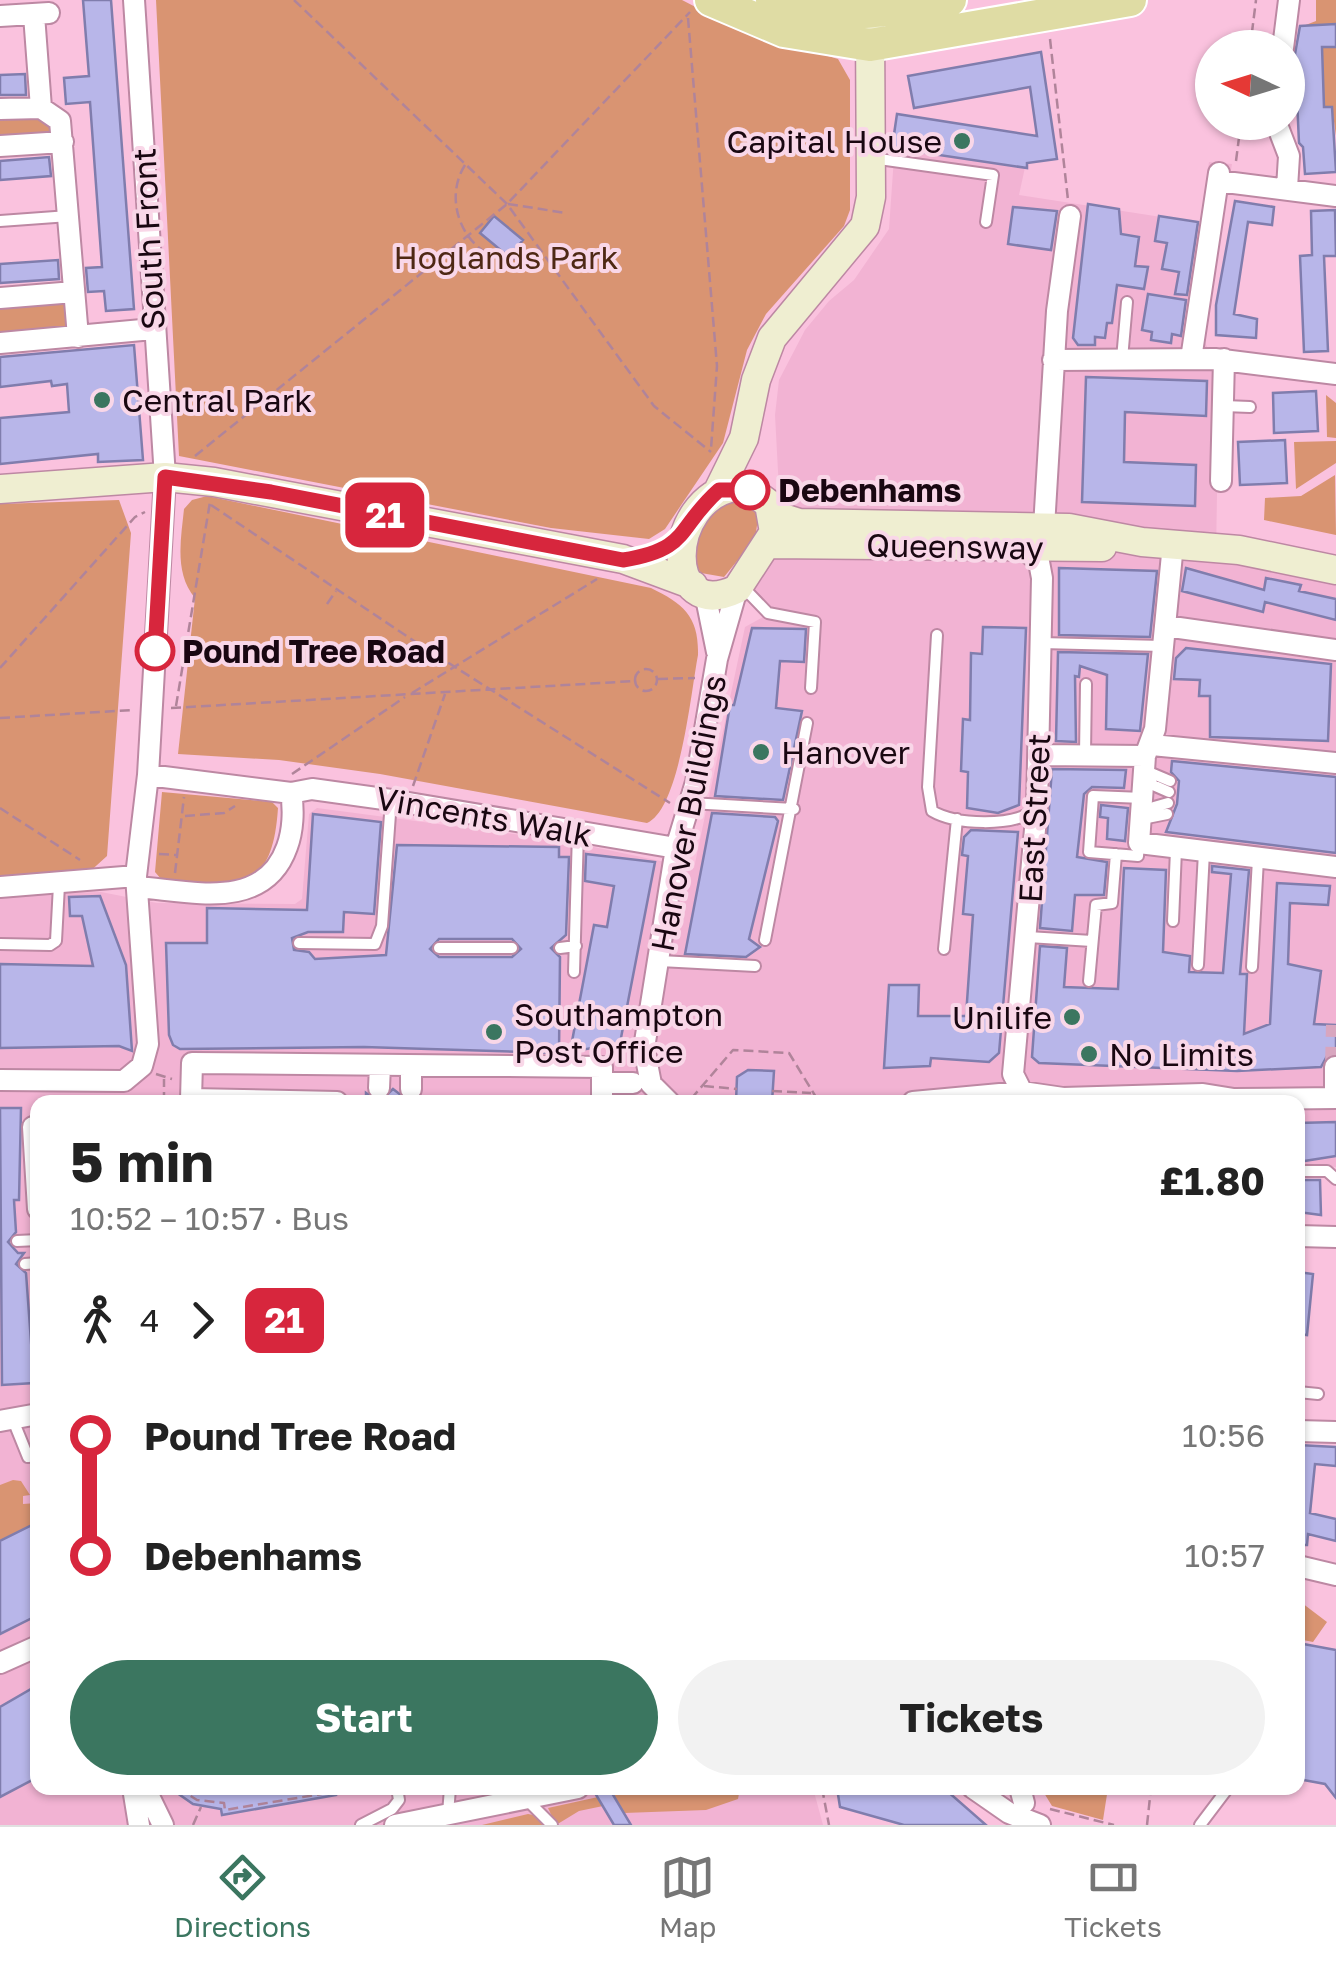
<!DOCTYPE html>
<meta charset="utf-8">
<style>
:root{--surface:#fff;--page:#f2f2f2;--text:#222;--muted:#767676;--line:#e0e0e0;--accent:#3b7660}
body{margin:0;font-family:"Golos Text",sans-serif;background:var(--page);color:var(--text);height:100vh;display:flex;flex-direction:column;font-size:38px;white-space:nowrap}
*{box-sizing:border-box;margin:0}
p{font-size:32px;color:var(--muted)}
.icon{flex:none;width:55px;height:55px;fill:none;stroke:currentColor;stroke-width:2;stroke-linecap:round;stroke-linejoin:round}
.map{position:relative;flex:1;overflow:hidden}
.details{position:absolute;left:30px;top:1095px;width:1275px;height:700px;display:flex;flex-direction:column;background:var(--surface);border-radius:20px;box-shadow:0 2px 8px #0004}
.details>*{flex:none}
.badge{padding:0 20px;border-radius:15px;font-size:35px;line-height:65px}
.needle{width:65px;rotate:274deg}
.tools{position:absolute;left:1195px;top:30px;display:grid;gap:20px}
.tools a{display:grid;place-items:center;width:110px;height:110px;border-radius:50%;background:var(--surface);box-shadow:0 2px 8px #0004;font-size:50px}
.map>.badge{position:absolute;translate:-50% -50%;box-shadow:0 0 0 5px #fff}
.legs{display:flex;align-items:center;gap:15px;height:110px;padding:0 40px;font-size:32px}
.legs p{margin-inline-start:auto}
.headline{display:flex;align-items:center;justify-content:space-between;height:170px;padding:0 40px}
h1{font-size:55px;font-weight:700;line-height:75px}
.action{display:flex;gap:20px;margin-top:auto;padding:20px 40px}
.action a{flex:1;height:115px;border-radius:60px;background:var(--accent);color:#fff;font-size:40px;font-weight:700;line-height:115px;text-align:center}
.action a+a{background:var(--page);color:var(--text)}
ul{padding:0 40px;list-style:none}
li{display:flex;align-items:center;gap:35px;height:120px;font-size:38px}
li i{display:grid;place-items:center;width:15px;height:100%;margin:0 12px;background:currentColor}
li i::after{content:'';width:25px;height:25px;margin:-12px;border:8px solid;border-radius:50%;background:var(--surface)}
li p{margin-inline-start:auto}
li:first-child i{background:linear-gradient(#0000 50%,currentColor 0)}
li:last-child i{background:linear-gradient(currentColor 50%,#0000 0)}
.menu{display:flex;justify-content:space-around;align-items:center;height:140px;border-top:2px solid var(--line);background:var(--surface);font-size:28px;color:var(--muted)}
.menu a{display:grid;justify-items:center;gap:5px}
.menu .selected{color:var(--accent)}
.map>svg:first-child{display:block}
</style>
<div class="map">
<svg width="1336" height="1825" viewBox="0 0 1336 1825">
<rect width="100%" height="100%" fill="#fac2de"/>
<!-- built -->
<path fill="#f2b3d3" d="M897,114L1032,135L1019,195L1200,223L1209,162L1232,164L1204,340L1219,374L1216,555L1336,581V1167L1298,1165V1102H38V1788H813L823,1825H0V895L101,892L157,903L295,904L302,899L309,814L317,808L560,840L694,868L745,627L772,612L752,595L781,527L775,415L779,380L805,330L829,301L854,280L889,229Z"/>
<!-- green -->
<path fill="#d99472" d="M156,0H682L738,29L838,59L850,80V210L844,226L766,314L747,350L723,443L665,529L649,539L551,528L179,456Z
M1316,0H1336V24L1303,26L1316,21Z
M1321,45L1336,47V136L1332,107H1324Z
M0,115H36L54,124L52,132L47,136L0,140Z
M65,302L69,321L66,328L0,336V303Z
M1326,395L1336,403V438L1327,437Z
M1336,441V463L1296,489L1294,442Z
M1335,475L1336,535L1264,520L1265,498L1301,496Z
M207,496L651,588C684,604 699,617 698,655C691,691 680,809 647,823L380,774L279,760L178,754L195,598C174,573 181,539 184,509L192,500Z
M739,499L759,512L755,539L724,577L701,573L695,564C697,532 707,510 739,499Z
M119,500L131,533L107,856L86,875L0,878V504Z
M162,792L272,802L278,808C272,899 234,884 161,879L155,872Z
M13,1480L21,1481L30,1495L23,1496V1504L37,1503V1522L0,1541V1485Z
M1298,1600L1327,1622L1313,1642L1298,1639Z
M656,1788H740L738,1799L706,1810L624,1813L614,1795Z
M1041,1788H1108L1103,1820L1052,1806Z
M598,1797L603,1806L579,1811L556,1825L548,1808Z
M528,1814L539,1816L545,1825H482Z"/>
<!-- building -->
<path fill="#b8b6e9" stroke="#807dad" stroke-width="2.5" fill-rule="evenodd" d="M83,0H111L134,309L106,311L104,291L88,292L86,268L102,267L90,102L66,104L64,78L89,76Z
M1336,24V47H1322L1324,107H1332L1336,172L1305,174L1303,147L1299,143L1295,54L1300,26Z
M1041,52L1057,159L1027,163V168L892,148L897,114L1037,136L1030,87L914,108L908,76Z
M25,74L26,95H0V75Z
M49,157L51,176L0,180V161Z
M1235,201L1274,207L1272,225L1248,222L1234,314L1257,319L1256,338L1216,335V305Z
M1088,204L1119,209L1121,234L1139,237L1135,266L1148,267L1144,289L1117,285L1112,323H1107L1105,338L1095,337V345H1078L1073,338Z
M1013,207L1057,211L1051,250L1008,244Z
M1335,210L1336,256H1324L1328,351L1304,352L1300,256L1312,255L1311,211Z
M494,216L523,240L509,257L480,233Z
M1159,216L1198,222L1187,295L1175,294L1179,272L1162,269L1167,243L1155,241Z
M58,260L59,279L0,283V264Z
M1148,294L1186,300L1181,336L1172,334L1171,343L1151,340L1152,332L1142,330Z
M134,345L143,460L98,462V454L0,464V418L69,412L67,384L52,386L51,381L0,387V357Z
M1086,377L1207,381L1206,416L1125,412L1124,462L1196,465L1195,506L1082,502Z
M1316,391L1318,431L1274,433L1273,393Z
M1285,440L1287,483L1240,485L1238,442Z
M1059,568L1157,571L1150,637L1059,635Z
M1186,568L1264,590L1266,578L1301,585L1299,591L1336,599V620L1265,602L1263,612L1182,591Z
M983,627L1026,628L1019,805L998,813L967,808L968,772L961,771L963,719L970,720L971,653L982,654Z
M752,628L806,629L804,662L780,661L776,708L802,711L783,800L715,796L730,705H734Z
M1186,648L1331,664L1328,741L1210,737V696H1199L1200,680L1174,679L1176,658Z
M1058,652L1148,654L1140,731L1106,729L1107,675L1080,666L1079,677L1075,676L1076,742L1056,741Z
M1172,761L1336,777V853L1166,832L1177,804L1179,781L1171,772Z
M1052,769L1126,770L1124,788L1092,787L1084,794L1077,857L1107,862L1104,895H1075L1072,931L1040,928Z
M1101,805L1128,808L1125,841L1107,839L1108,818L1100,817Z
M712,813L775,817L778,821L749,939L760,947L746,957L685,954Z
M313,814L381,822L374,914L344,912L343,932H308L292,938L294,950L309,952L315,959L386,955L397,845L559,847V857H569L566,935L551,948L560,957L559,1053L364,1047L180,1049L173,1045L169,1035L166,943H207V908L307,910ZM439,939H512L521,949L512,957H439L430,949Z
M971,830L1018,832L999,1053L989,1062L931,1058L930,1066L884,1068L889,985H919L918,1016H966L973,915L963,914L968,856L962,855L964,837Z
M586,854L655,862L620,1043L570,1052L594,925L607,927L614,886L585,881Z
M1212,866L1249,870L1240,974H1247L1244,1034L1270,1024L1277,883L1330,886L1328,905L1290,903L1288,964L1321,971L1314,1024L1336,1025V1053L1327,1056L1321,1067L1237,1071L1039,1063L1032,1057L1040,946L1067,948L1064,987L1118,989L1124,868L1166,870L1163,952L1190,956L1189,972L1223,973L1231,874L1212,872Z
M100,896L126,965L132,1051L119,1046L0,1048V964L93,966L82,916H70L69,897Z
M748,1070L774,1071L772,1102H736L737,1077Z
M393,1089L410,1102H366V1093L379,1102Z
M0,1108H21L19,1200H14L16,1232L8,1242L18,1253H24L16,1264L26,1273L34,1383L2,1385Z
M1336,1122V1156L1298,1162V1123Z
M1298,1180H1320L1321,1215L1298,1212Z
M1298,1272L1313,1274L1307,1335L1298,1334Z
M1298,1445L1336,1447V1466L1315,1464L1310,1513L1336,1519V1541L1308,1534L1307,1545H1298Z
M38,1522V1615L0,1634V1541Z
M1298,1643L1336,1650V1798L1325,1784L1298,1779Z
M38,1685V1777L0,1797V1707Z
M170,1788H335L336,1795L222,1815L221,1809L193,1804Z
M592,1788H609L631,1825H614Z
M837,1788L946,1790L986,1825H904L840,1807Z"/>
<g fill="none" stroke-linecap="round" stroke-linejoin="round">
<!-- street-tunnel -->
<path stroke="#d8a6bf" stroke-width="20" stroke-dasharray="20 10" stroke-linecap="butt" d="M1335,1067L1336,1025"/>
<defs>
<path id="lane" d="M872,158L993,175L986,222
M0,221L69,216
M1122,359L1127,302
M1224,406L1250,407
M742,586L768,613L815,622L811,688
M937,635L928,787L932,811C956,825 1012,827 1035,810
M1041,643L1163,646
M1085,754L1086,684
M1144,770L1170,781
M1147,775L1153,785L1169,792
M690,803L794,809
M1142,819L1154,807L1168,803
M1142,819L1167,814
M1139,843L1138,856L1089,852L1093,796L1143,798
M1173,921L1176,850
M1028,937L1092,941
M765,940L807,723
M299,943L375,944L382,926L391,800
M0,944L50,945L56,941L59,885
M439,948H512
M560,948L576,946
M944,949L957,819
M660,961L755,966
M1198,965L1204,852
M1252,967L1258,859
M574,972L578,832
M1089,981L1096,905L1112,903L1116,854
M1298,1171H1327L1336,1179
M17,1241L38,1240
M25,1264L38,1263
M1298,1392L1318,1394
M13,1420L28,1457L38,1456
M526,1799L552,1825
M448,1814L450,1788
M361,1825L392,1809L399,1800L397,1788
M1200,1825L1228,1788"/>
<path id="street" d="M34,15L41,108L60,121L78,337
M0,16L49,13
M1283,48L1289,0
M0,109L41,108
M1276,122L1289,156L1287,188
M0,146L63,142
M1218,181L1336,196
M0,298L74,292
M0,343L153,329
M1191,359L1219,173
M1053,360L1215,359L1336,374
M1221,481L1224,359
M1044,527L1057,311L1070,216
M1173,544L1155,729L1145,756L1139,843L1336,867
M705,593L717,652
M1165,626L1336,650
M1152,745L1336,763
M1039,755L1145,756
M148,775L291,793L312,789L391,800L676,848
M0,887L136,876
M137,887C191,891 264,912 287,847C293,831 294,810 291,793
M0,1080L124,1081L142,1066L148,1044L136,876L148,775L165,477L134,0
M602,1083H633
M379,1088L380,1066
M411,1089V1067
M1022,1092L1013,1074L1037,807L1042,578L1039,562L1023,548
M1335,1098V1067
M337,1102L191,1099L192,1063L602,1067V1102
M669,1102L651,1084L644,1048L676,848L696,782L717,659L737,589
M913,1102L1022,1092L1063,1098L1203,1094L1234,1099L1336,1098
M33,1127L38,1209
M1298,1236L1336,1237
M0,1421L38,1414
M1298,1431L1336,1432
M1298,1566L1336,1575
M0,1663L38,1646
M133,1788L139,1825
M145,1788L163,1825
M973,1788L1009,1813L1040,1825
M1020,1788L1024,1803
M395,1825L578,1788"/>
<path id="secondary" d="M735,487L750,490L769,504L774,532L737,589C662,625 665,499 735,487Z
M0,489L165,477L214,482L623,559L693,585
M719,489L744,438L756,380L772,338L865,226L871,197L870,25
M774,515L799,523L1069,528L1142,542L1239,550L1336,570
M769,544L1102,547"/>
<path id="primary" d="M711,0L784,31L870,45L1130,0
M772,0C832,23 889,10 950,0"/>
</defs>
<!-- lane casing -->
<use href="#lane" stroke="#bd88a3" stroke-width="14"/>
<!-- street casing -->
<use href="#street" stroke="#bd88a3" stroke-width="24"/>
<!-- secondary casing -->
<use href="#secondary" stroke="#bd88a3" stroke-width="31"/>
<!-- primary casing -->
<use href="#primary" stroke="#fff" stroke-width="36"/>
<!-- path -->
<path stroke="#b0849a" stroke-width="2.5" stroke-dasharray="10 5" stroke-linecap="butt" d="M294,0L507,204L654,406L711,452
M688,18L717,366L711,449
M1050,39L1068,200
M1250,48L1256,0
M1236,161L1241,122
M465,165C434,214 486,286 540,249
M508,204L566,213
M195,456L507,204L690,12
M211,505L417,643L670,803
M327,604L336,591
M389,648L416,644
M0,668L135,517L145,512
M635 680a11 11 0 1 1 22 0a11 11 0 1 1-22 0Z
M658,679L695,678
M412,693L597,579
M176,706L210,502
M171,708L635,681
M0,718L133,710
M292,774L405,697
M413,786L445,694
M0,808L80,860
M185,816L224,813L235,806
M159,854L176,855
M175,873L184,797
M156,1074L172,1079
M704,1086L737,1089
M772,1091L811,1093
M691,1099L733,1050L789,1053L819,1102
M164,1102V1079
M178,1788L197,1800L224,1803L225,1810L357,1788
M822,1788L829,1825
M1050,1809L1114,1825
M193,1825L201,1807
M1147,1825L1151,1788"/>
<!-- lane -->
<use href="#lane" stroke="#fff" stroke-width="10"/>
<!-- street -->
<use href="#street" stroke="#fff" stroke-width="20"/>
<!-- secondary -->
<use href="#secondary" stroke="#efeed1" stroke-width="28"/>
<!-- primary -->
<use href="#primary" stroke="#dfdca4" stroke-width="32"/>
</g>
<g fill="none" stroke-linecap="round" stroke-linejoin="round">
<defs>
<path id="line-1" d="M155,651L165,477L271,492L623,560C691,549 676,528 719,490H750"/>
</defs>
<!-- line-1 casing -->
<use href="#line-1" stroke="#fff" stroke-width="22"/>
<!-- line-1 -->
<use href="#line-1" stroke="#d7263d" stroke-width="15"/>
</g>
<!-- markers -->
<g fill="#3b7660" stroke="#f9d7e8" stroke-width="4">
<circle cx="962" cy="141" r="10"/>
<circle cx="102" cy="400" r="10"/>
<circle cx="761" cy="752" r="10"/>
<circle cx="1072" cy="1017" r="10"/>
<circle cx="494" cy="1032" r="10"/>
<circle cx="1089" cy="1054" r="10"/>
</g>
<g fill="#fff" stroke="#d7263d" stroke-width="5">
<circle cx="750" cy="490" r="18"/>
<circle cx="155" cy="651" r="18"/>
</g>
<g text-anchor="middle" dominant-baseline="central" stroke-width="8" stroke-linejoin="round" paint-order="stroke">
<!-- poi labels -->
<g font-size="32" fill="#190711" stroke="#f9d7e8" text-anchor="start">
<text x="942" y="141" text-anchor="end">Capital House</text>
<text x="122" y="400">Central Park</text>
<text x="781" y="752">Hanover</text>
<text x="514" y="1014">Southampton<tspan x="514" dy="37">Post Office</tspan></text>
<text x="1052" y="1017" text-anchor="end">Unilife</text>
<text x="1109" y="1054">No Limits</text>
</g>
<!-- street labels -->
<g font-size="32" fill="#190711" stroke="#f9d7e8">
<text transform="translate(148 239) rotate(-93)">South Front</text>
<text transform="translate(955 546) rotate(1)">Queensway</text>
<text transform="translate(688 813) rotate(-79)">Hanover Buildings</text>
<text transform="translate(484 816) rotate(10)">Vincents Walk</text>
<text transform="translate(1034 818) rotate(-87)">East Street</text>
</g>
<!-- park labels -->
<g font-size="32" fill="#4e2814" stroke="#f9d7e8">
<text x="506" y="257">Hoglands Park</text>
</g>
<!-- stop labels -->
<g font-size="32" font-weight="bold" fill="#190711" stroke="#f9d7e8" text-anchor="start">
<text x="778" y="490">Debenhams</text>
<text x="182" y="651">Pound Tree Road</text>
</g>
</g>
</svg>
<div class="tools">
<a><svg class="needle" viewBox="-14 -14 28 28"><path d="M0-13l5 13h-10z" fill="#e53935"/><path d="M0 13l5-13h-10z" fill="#767676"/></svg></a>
</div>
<b class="badge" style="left:385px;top:515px;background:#d7263d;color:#fff">21</b>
<section class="details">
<div class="headline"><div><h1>5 min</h1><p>10:52 – 10:57 · Bus</p></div><b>£1.80</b></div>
<div class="legs"><svg class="icon" aria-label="walk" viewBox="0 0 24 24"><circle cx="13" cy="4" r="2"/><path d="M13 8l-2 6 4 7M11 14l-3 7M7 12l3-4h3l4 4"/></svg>4<svg class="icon" aria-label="forward" viewBox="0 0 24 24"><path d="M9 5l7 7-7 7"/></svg><b class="badge" style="background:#d7263d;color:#fff">21</b></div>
<ul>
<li><i style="color:#d7263d"></i><b>Pound Tree Road</b><p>10:56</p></li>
<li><i style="color:#d7263d"></i><b>Debenhams</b><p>10:57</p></li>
</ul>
<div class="action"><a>Start</a><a>Tickets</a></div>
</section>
</div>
<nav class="menu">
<a class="selected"><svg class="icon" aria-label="directions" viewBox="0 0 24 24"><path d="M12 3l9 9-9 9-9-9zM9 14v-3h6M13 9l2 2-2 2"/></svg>Directions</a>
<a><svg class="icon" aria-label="map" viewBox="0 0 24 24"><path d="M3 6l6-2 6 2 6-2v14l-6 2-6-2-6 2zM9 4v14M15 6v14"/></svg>Map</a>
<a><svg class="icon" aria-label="tickets" viewBox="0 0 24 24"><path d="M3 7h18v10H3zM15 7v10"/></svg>Tickets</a>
</nav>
